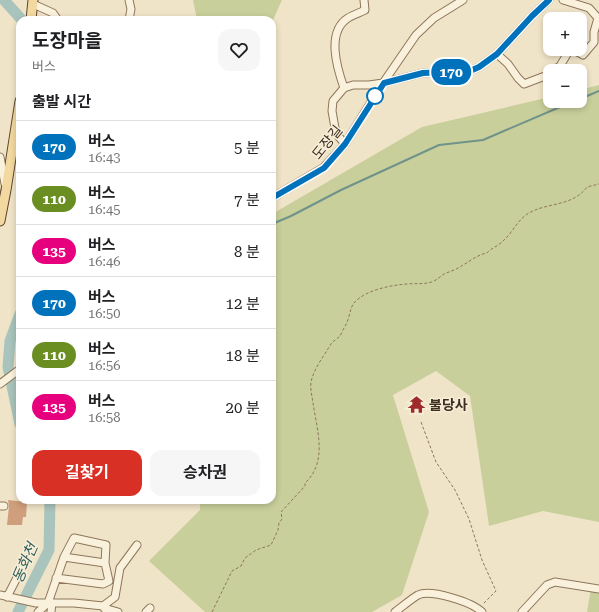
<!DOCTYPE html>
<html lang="ko">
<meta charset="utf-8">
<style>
:root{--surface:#fff;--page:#f6f6f6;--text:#202124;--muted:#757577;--line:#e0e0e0;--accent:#d93025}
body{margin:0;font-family:"Roboto Serif","Noto Sans KR",serif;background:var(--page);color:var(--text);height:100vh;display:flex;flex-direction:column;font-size:15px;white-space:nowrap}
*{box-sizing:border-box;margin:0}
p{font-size:13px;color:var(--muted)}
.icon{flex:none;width:22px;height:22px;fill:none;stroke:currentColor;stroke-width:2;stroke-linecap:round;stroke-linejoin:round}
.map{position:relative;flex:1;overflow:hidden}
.panel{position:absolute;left:16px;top:16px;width:260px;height:488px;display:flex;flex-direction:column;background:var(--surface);border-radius:12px;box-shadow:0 2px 6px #0003}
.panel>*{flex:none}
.badge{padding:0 8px;border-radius:13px;font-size:14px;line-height:26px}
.controls{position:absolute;left:543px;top:12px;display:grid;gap:8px}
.controls a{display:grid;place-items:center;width:44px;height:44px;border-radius:8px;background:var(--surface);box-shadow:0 2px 6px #0003;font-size:20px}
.map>.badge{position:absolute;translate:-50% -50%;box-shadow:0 0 0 2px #fff}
h2{padding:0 16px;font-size:15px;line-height:36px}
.round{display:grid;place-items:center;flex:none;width:42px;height:42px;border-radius:12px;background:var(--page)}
.summary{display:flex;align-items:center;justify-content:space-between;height:68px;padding:0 16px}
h1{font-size:19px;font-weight:700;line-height:30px}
.primary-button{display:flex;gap:8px;margin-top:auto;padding:8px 16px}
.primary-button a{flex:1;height:46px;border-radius:12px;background:var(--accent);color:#fff;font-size:16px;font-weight:700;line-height:46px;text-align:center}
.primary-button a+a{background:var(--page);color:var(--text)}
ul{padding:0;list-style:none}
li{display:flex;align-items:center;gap:12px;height:52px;padding:0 16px;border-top:1px solid var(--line)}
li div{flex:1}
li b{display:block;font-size:15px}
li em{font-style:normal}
li .badge{min-width:44px;font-weight:700;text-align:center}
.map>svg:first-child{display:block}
</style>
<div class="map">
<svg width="599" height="612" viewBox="0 0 599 612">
<rect width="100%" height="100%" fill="#f0e4c8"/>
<!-- green -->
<path fill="#c9cf9b" d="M193,0H282L272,22V20H197Z
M599,85V522L543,511L489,526L470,396L436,371L393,395L429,512L402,595L372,612H205L149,561L200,510V500H272V214L422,127L550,97V101H580V90Z
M599,587V612H587L591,588Z"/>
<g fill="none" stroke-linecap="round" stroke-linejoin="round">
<!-- stream -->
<path stroke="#6f938a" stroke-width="2" d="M580,99L599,91
M272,224L291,216L341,190L439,145L483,140L574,101"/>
<!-- river -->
<path stroke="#a9c4bc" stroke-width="11" d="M4,0L22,20
M20,314L10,341L8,367L20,424
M18,612L49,550L50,500"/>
</g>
<!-- building -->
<path fill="#cf9f7d" d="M8,500L27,502L26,517H23L22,525H7L9,506Z"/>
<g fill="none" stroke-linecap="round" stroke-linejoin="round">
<defs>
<path id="minor" d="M129,0L131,9L129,20
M33,4L53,13L58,20
M497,54L508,64L518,78L524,84L545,76L550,73
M552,71L560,66L569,51L574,50L583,55L594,42V32L598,18L589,8L563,0
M344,88C337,68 326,32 348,18C353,15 359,13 365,10L364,0
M345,144L339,137L335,128L332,111L333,101L344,88L353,85H369L383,83L423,73L470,71L479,67L497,54L532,16L549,0
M0,157L5,184
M272,198L323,168L345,144L383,83L416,35L434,18L463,0
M0,384L20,369
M0,506H4
M64,557L105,563
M0,595L36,603H74L103,606L107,612
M7,597L23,566
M103,606L115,597L120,568L137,545
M104,608L118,612
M38,612L48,603L64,557L74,538L106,545L105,563L109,581L103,584L56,578
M51,612L52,603
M146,612L150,608
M395,612C402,607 411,599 418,595C431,589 472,602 482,612
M522,612L547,585L555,582L599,589"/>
<path id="major" d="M31,20L33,0
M0,221L6,190L20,101"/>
</defs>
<!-- minor casing -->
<use href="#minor" stroke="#8d765c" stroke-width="9"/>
<!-- major casing -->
<use href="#major" stroke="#5b4430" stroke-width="11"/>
<!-- path -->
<path stroke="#8d765c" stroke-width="1" stroke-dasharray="3 2" stroke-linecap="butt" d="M421,422L436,462L455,490L469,519L482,560L496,591L483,604
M212,612L232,571L241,566L245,558L256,550L271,545L278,530L279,523L282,519L281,512L305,486V483C328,462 317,430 313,403C312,396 310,389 311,382C314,368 324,356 331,344C333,341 337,339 340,336C341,334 343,330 344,328C354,312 345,305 366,294C378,288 393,285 407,284C417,283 425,285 434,281C438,279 441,276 444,274C451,271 458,269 463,265C472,260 477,255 487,253C490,249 500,245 504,240C513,232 518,219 529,213C548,202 572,207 587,187L599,184"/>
<!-- minor -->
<use href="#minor" stroke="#faf1dc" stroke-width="7"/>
<!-- major -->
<use href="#major" stroke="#f3d9a0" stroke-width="9"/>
</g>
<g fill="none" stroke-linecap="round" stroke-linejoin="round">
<defs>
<path id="line" d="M272,198L324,168L345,144L384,83L423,73L470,71L479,67L497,54L532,16L549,0"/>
</defs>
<!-- line casing -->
<use href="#line" stroke="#fff" stroke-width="9"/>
<!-- line -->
<use href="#line" stroke="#0072bc" stroke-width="6"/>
</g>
<!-- icons -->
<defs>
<symbol id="temple-bare" viewBox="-9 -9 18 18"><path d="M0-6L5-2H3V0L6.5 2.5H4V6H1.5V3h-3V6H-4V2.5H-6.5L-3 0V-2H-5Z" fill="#9e2a2b" stroke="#f7eed8" stroke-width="2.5" paint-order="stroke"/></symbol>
</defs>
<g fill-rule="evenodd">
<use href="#temple-bare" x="404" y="392" width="25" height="25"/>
</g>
<!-- markers -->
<circle fill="#fff" stroke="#0072bc" stroke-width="2" cx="375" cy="96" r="8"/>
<g text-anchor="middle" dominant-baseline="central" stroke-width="3" stroke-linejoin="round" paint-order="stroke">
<!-- street labels -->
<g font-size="14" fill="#3d2e20" stroke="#f7eed8">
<text transform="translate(327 142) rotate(-51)">도장길</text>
</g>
<!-- poi labels -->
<g font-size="14" font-weight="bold" fill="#3d2e20" stroke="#f7eed8" text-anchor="start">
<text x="429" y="405">불당사</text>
</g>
<!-- water labels -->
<g font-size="15" font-style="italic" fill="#2f5d5a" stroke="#f7eed8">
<text transform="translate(25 563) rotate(-66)">동화천</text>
</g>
</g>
</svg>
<div class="controls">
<a>+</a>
<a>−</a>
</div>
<b class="badge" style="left:451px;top:72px;background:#0072bc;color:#fff">170</b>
<section class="panel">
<div class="summary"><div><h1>도장마을</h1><p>버스</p></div><a class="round"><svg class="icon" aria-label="heart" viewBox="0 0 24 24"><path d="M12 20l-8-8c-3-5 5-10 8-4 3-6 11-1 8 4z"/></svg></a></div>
<h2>출발 시간</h2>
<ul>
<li><span class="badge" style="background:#0072bc;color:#fff">170</span><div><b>버스</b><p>16:43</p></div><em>5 분</em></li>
<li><span class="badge" style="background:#6b8e23;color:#fff">110</span><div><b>버스</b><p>16:45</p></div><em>7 분</em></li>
<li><span class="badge" style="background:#e6007e;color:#fff">135</span><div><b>버스</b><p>16:46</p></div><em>8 분</em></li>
<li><span class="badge" style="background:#0072bc;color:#fff">170</span><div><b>버스</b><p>16:50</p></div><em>12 분</em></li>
<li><span class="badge" style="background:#6b8e23;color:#fff">110</span><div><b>버스</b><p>16:56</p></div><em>18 분</em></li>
<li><span class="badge" style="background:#e6007e;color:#fff">135</span><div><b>버스</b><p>16:58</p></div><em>20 분</em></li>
</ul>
<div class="primary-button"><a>길찾기</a><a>승차권</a></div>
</section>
</div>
